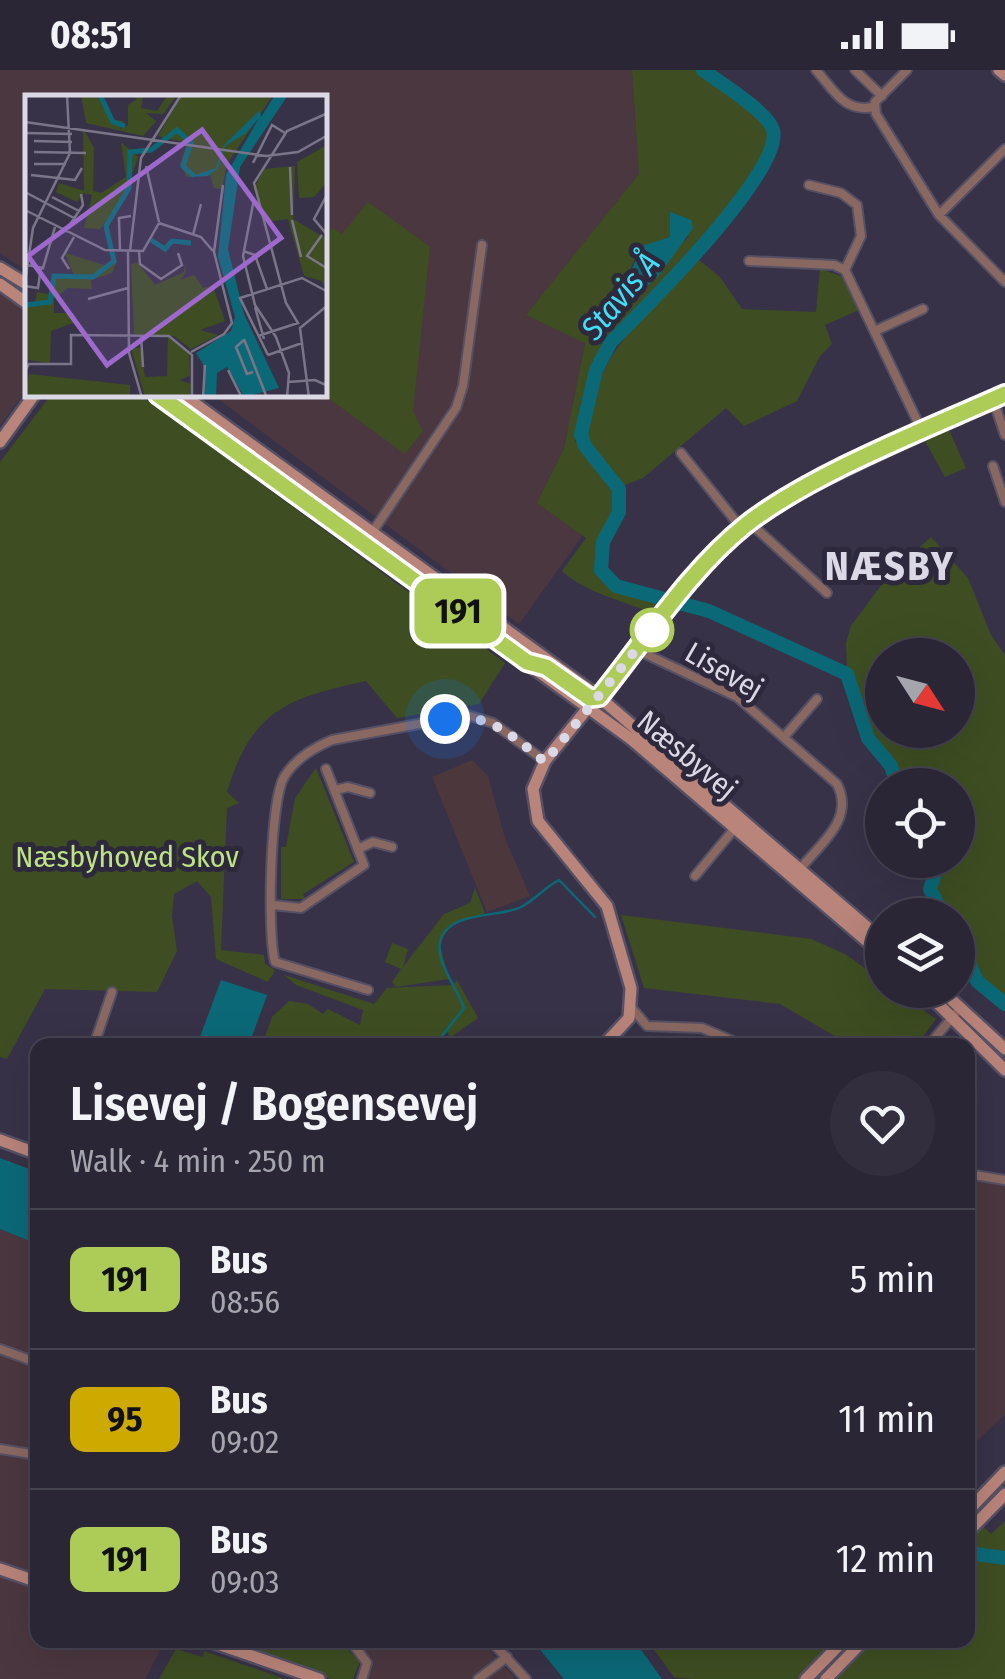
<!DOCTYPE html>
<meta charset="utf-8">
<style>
:root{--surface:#2a2636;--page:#322e3e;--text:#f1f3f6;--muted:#a5a5ad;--line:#464351}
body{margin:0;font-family:"Fira Sans Condensed",sans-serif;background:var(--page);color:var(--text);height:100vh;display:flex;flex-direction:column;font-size:38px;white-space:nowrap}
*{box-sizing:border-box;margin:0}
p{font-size:32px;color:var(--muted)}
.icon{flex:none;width:55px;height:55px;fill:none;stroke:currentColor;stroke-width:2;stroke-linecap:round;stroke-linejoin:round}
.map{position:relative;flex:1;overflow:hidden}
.side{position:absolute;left:30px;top:968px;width:945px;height:610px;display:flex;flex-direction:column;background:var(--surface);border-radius:20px;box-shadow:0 10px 40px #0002,0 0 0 2px var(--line)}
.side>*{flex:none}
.badge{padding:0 20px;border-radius:15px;font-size:35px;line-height:65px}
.needle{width:65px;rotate:126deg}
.fabs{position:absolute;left:865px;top:568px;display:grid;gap:20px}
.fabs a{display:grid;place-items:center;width:110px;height:110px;border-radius:50%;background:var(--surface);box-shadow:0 10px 40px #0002,0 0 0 2px var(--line);font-size:50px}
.you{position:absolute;width:50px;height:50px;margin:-25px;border:8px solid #fff;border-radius:50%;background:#1a73e8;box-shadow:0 0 0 15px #1a73e833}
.map>.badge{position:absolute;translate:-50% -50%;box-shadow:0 0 0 5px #fff}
.round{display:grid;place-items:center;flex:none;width:105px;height:105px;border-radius:52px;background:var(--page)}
.summary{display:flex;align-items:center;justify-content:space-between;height:170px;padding:0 40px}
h1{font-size:48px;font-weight:600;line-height:75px}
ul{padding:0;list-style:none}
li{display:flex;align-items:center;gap:30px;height:140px;padding:0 40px;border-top:2px solid var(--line)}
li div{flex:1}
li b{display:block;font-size:38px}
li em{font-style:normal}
li .badge{min-width:110px;font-weight:700;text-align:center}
.status{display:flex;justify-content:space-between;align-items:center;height:70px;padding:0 50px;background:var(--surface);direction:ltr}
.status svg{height:28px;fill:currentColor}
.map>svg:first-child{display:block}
</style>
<div class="status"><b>08:51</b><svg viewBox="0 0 49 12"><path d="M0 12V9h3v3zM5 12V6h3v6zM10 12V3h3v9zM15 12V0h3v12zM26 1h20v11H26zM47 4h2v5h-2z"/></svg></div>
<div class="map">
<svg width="1005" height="1609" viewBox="0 0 1005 1609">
<rect width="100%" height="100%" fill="#383248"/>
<!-- industrial -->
<path fill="#4b373f" d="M0,0H632L639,104L527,245L585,272L564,378L538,433L583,465L519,554L213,325H325V28H28L27,201L0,183Z
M0,223L28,244L27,319L0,356Z
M968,1099L1005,1107V1344L968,1380Z
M0,1159L37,1174L38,1570H166L145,1609H0Z
M355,1570H480L516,1609H366L368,1586Z"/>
<!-- education -->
<path fill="#4c373c" d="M472,690L488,706L505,768L530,826L487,842L432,707Z"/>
<!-- green -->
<path fill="#3e4e22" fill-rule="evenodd" d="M632,0H699L752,41L771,64L764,86L732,133L655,222L611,262L581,332L575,371L618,430L597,470V505L609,516L661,531L652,543C621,530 586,523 562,501L586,468L537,433L564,378L585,273L526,245L639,104ZM672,156L689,167L620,226L639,178L670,167Z
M368,132L430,177L413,341L423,361L405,384L324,325L325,167L332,158L342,164Z
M699,190L720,207L742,239L816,242L820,199L844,207L861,239L825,255L832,274L820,286L797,331L744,356L726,338L643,408L620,417L586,367C593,282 645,247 699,190Z
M51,325H137L150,332L505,593L479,634L397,648L366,611C288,628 252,639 227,722L239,733L227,738L221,880L264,885L265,894L275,900L268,912L216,889L211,827L197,811L174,824L172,846L177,881L157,922L45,919L7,989L0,987V392Z
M949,360L966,398L945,407L925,371Z
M931,467L968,508L991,565L1005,585V934C974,909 958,886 958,845H943L930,819L939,790H958V715H897L891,696L875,680L859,649L847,604L846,573L851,556L891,502ZM882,585H958V660H882Z
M316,698L354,792L303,824L305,829H281V777H286L295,728Z
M475,818L485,843L453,854L439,871L449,909L396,917L392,912L401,899L385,892L392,873L408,879L403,897L444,844L470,833Z
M621,845L811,869L845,884L882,910V920H896L936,949L917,975H850L780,934L644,918Z
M284,905L374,934L387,918L453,915L457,910L478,948L451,967L447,962L435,975H262L272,947L289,931L308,934L323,944L328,939L360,955L363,940L296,915Z
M968,1442L991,1464L1005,1451V1609H691L674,1607L647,1570H968Z
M222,1570H338L360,1591L353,1609H332Z
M176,1579L203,1587L204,1581L285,1609H159Z"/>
<!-- water -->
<path fill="#0b6977" d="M670,142L691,150L693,158L658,207L628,232L620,226L642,176L670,167Z
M221,910L267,925L249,975H197Z
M0,1088L37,1102V1174L0,1159Z
M532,1570H634L662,1609H564Z"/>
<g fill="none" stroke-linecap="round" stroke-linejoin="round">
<!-- stream -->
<path stroke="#0b6977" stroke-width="2.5" d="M435,975L464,938C458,920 436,892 440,873C446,840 500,848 521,837C535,830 545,817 559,810L595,847"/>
<!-- river -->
<path stroke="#0b6977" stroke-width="14" d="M703,0C719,12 768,42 773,60C785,100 642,241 611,272L596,300L581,364L585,376L619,419V442L603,472L601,500L616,516L709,541L847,604L868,668L891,696L897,715
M939,790L930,819L943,845
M958,869L977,911L1005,934
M968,1483L1005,1488"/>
<defs>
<path id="street" d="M816,0C833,19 844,43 873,37
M855,0L882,26
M907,0L875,32L876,44L939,145L1005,212
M809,115L841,123L857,135L861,166L845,200
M939,145L1005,79
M749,191L834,195L845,200L922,361
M877,260L923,239
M993,329L1005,365
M681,383L742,459
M993,396L1005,432
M749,452L827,523
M365,473L456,338L463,316L482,175
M637,580L737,627L837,714C855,749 821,773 800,799
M784,667L817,629
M335,720L348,717L370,723
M360,778L373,772L392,777
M695,806L735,758
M273,835L301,838L364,795L326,699
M368,920L275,892C267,862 270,733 284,707C295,689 313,678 332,670L467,645L493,653L545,691
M631,937L647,956L702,958L742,975
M94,975L112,922
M929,975L955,944
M968,1104L1005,1110
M0,1279L38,1293
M0,1379L31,1384L38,1377
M350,1570L367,1593L362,1609
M490,1570L526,1609
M478,1609L507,1587"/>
<path id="secondary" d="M999,0L1005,5
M0,198L28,215
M0,214L28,234
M158,325L631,669L882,884
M183,325L599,627L882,870
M0,372L34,325
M924,920L1005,1000
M941,920L1005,979
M604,975L629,948L631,918L607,836L538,751L533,719L545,691L705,493L749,452L790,426L1005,324
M0,1070L38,1084
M968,1441L1005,1402
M968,1462L1005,1424
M0,1499L38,1512
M206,1570L319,1609
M806,1609L844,1570
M826,1609L864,1570"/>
</defs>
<!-- street casing -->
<use href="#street" stroke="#565065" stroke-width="12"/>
<!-- secondary casing -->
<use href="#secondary" stroke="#565065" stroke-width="16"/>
<!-- street -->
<use href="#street" stroke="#8a6862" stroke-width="8"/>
<!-- secondary -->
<use href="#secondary" stroke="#b9847a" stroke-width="11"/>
</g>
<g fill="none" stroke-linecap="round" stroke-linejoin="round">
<defs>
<path id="line" d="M158,325L527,592L546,597L590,628L599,627C646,569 688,501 747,454C813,403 927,359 1005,324"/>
</defs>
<!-- line casing -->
<use href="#line" stroke="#fff" stroke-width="22"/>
<!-- line -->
<use href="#line" stroke="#adcb57" stroke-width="15"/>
<!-- walk -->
<path stroke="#dcd9e7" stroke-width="10" stroke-dasharray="0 18" d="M445,649C488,641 512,666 545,692L652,560"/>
</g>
<!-- markers -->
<circle fill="#fff" stroke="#adcb57" stroke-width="5" cx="652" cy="560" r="20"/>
<g text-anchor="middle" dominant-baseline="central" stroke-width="10" stroke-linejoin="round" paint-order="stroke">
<!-- street labels -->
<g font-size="30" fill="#dcd9e7" stroke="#2e283d">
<text transform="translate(724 601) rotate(30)">Lisevej</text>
<text transform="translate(687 685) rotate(40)">Næsbyvej</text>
</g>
<!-- park labels -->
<g font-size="30" fill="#bde382" stroke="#2e283d">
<text x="127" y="787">Næsbyhoved Skov</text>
</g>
<!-- water labels -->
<g font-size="32" font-style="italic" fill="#40dff8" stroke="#2e283d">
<text transform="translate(620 226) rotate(-50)">Stavis Å</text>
</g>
<!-- district labels -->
<g font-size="40" font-weight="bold" letter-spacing="2.5" fill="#dcd9e7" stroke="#2e283d">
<text x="890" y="497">NÆSBY</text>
</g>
</g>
<!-- overview -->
<g transform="translate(25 25)">
<rect width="302" height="302" fill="#383248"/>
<path d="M56,0H76L87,25L99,26L95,34L103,30V10L112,4L105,0L118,2L116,13L132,16L143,0H152L138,19L121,18L131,26L118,41L61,28ZM157,0H248L202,69L197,94L189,93L185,80L162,82L155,69L162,48L133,41ZM58,33L69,53L68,96L76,98L101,82L96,47L113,62L98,104L75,134L59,133L67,100L59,98L52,107L31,97L34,88L59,96ZM302,50V87L289,102L274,103L272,67ZM270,71L268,124L302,144L300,194L297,186L279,181L263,124L239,127L229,94L239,74ZM85,157L92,166L87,178L66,185L67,194L43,193L29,204V218H48V228L26,236L25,268L3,265L0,276V211L18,210L10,209L12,197L27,200L29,181H49L40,158L79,170L90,166ZM113,168L130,190L159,177L160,169L161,177L155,185L169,180L178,193L188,191L200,226L175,235L193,240L166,254L149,241L109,239L106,169ZM143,242L164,257L165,281L154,285L166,289L165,302H120L106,253H115L120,282L142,281ZM4,279L105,290V302H0Z" fill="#3e4e22"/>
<path d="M250,0H263L215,72L203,154L219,219L254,293L219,302L202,272L192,278L191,302H179L178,269L171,258L206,236L210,222L193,162L201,80L234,23L221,38L200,51L193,73L183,81L164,82L191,73L199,50L235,15L236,22Z" fill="#0b6977"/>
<path fill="none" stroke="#0b6977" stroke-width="5" d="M75,0L88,27L100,31M126,145L140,154L147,146L166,148M0,210L25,207L29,181L68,182L89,166L81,131L104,93L105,57L126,55L152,35L166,48L158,71L169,81"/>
<path fill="none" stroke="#7a7588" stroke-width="2.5" d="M0,27L241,61L273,57L303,40M0,38L47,39M9,46L47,47M9,57L61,58M228,68L247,30L260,38M9,69H41M121,71L134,127M265,72L267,120M6,80L50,85L57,73M0,97L49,123M303,98L289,124L303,141M27,102L54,116M229,104L218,161L230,210L251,242M0,115L80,155L118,156L134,128M267,125L276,162M134,128L176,142L188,156M40,137L58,110L56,99M168,140L176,109M297,140L282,161L303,174M95,155L94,123L106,121M103,156L104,258L117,303M105,156L116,63L156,0M218,156L230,160L242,194M114,157L115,169L136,184L157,170L153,158M2,170L18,173L30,132M44,174L37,163L49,142M0,187L8,133L45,58L42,0M0,191L13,193L16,172M63,204L103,193M230,212L239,244M116,241L118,272M233,241L273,228L261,208L229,88L262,36L303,18M251,242L264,278L262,303M219,244L242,303M219,245L211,252L222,279L228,277M166,257L199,239L207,228L189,157L198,90M243,260L215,203L277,183L303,197M243,260L277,248M203,275L217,303M0,276L4,269H46V240L144,241L167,260V303M263,287L290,285L303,291M178,303L180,270M284,303L275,233L303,210"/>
<path fill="#9d69cd" fill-opacity="0.15" stroke="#9d69cd" stroke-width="5" d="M177,35L256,143L82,270L3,161Z"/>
<rect width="302" height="302" fill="none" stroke="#dcd9e7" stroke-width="5"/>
</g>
</svg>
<div class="fabs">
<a><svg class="needle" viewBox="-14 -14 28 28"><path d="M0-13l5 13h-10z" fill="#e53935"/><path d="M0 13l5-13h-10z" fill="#a5a5ad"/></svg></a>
<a><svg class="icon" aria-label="locate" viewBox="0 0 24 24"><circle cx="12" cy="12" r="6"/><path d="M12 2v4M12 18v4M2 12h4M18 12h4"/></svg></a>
<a><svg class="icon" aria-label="layers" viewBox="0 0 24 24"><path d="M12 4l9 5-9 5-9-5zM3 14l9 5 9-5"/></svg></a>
</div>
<div class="you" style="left:445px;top:649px"></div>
<b class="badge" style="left:458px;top:541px;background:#adcb57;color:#111">191</b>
<section class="side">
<div class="summary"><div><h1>Lisevej / Bogensevej</h1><p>Walk · 4 min · 250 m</p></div><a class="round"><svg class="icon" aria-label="heart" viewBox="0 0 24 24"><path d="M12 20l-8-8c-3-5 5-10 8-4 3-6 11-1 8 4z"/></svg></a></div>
<ul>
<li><span class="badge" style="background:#adcb57;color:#111">191</span><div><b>Bus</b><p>08:56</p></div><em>5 min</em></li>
<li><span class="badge" style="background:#ca0;color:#111">95</span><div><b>Bus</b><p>09:02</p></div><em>11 min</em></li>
<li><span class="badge" style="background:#adcb57;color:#111">191</span><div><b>Bus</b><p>09:03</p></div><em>12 min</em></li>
</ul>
</section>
</div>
